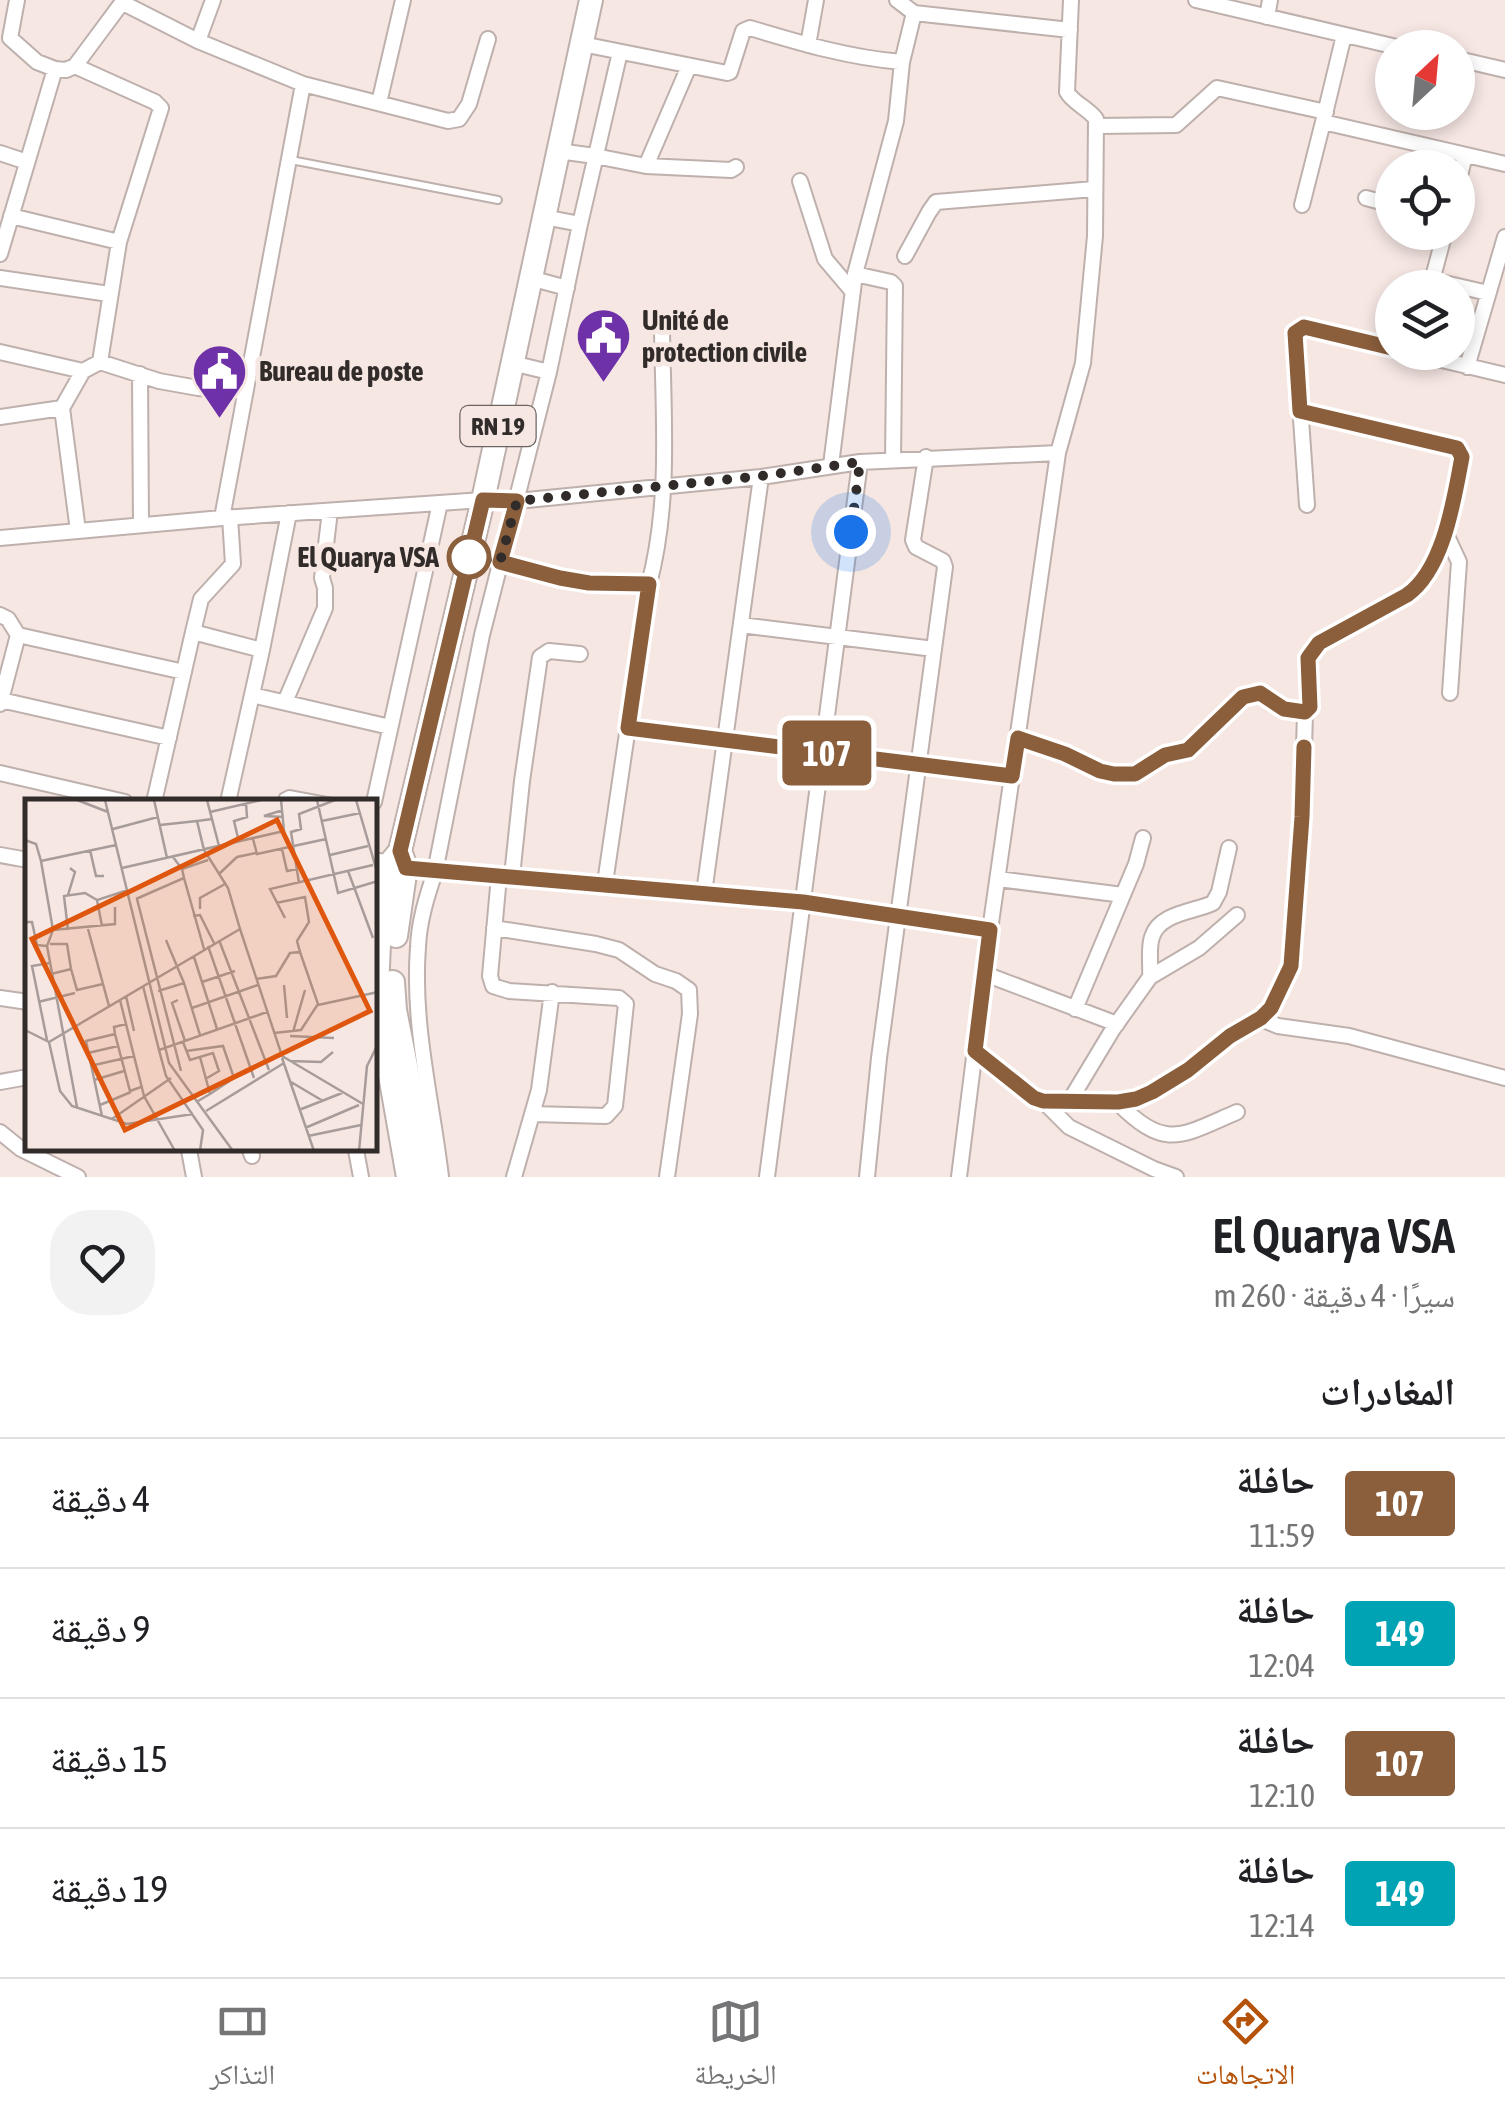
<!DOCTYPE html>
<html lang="ar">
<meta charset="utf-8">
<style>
:root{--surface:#fff;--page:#f2f2f2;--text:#202124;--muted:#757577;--line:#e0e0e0;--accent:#b45309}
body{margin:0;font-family:"Asap Condensed","Noto Naskh Arabic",sans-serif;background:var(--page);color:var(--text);direction:rtl;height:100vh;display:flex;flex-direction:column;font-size:38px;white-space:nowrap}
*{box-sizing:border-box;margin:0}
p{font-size:32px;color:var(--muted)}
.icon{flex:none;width:55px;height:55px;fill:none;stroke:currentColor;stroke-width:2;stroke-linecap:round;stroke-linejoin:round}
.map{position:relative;height:1177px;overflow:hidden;direction:ltr}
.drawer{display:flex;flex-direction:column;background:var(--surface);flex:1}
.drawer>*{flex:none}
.badge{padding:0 20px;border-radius:8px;font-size:35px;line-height:65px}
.needle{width:65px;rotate:26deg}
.buttons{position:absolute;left:1375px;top:30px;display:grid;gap:20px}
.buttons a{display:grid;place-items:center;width:100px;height:100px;border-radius:50%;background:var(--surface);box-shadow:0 5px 15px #0003;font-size:50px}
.you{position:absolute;width:50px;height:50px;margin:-25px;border:8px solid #fff;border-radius:50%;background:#1a73e8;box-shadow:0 0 0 15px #1a73e833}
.map>.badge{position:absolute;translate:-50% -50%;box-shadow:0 0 0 5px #fff}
h2{padding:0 50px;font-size:38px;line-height:90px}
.round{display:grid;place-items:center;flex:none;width:105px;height:105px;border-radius:40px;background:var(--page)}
.headline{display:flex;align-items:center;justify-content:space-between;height:170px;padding:0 50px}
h1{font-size:48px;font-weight:600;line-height:75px}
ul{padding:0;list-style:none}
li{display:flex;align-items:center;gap:30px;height:130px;padding:0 50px;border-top:2px solid var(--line)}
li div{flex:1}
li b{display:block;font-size:38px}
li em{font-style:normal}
li .badge{min-width:110px;font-weight:700;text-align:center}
.tab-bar{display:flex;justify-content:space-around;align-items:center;height:140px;border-top:2px solid var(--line);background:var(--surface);font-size:28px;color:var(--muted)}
.tab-bar a{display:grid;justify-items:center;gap:5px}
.tab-bar .selected{color:var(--accent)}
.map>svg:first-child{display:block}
</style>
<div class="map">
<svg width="1505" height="1177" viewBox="0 0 1505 1177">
<rect width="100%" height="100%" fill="#f6e7e3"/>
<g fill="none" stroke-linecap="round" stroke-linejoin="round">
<defs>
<path id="service" d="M291,160L498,200
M281,802L283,797L289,794L332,802"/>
<path id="minor" d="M17,0L10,38L37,62L55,69
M897,0L914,13L1070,30
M1196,0L1401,48
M123,3L198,41L303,84L448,121L459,119L469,104L488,39
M1267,17L1270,0
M1344,35L1323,122L1505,164
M198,41L213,0
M582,44L727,73L730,72L743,31L750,28C800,43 850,58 902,62L914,13
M808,45L816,0
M1458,59L1505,70
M75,66L155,102L161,108L119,242
M379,103L403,0
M1098,126L1176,125L1217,88L1326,112
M558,151L595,156L646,166L689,66
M0,153L27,162
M646,166L731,170L736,167
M800,181L825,259L853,292
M1458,184L1465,155
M1366,198L1392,205
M1302,205L1323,122
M11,216L119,242L100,362L159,381L198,388L245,392
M544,217L580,224
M1445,232L1433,277L1436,281L1488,293
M0,254L55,69L66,70L75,66L124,0
M905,256L929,212L936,202L1094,189
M855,274L891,282L895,286L893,460
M0,278L109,294
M530,278L567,288
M0,352L83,371
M1408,352L1505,375
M512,363L549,372
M1467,367L1505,237
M140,374L141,525
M62,408L78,531
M0,417L62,408L83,371L100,362
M831,465L855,274L896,121L902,62
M1307,505L1295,333L1304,327L1392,349
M222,518L303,84
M1446,534L1459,562L1450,693
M0,538L222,518L483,500L517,501L761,477L860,462L1058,453L1083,363L1095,236L1096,119C1088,108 1073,103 1067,92L1071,0
M500,562L560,578L589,583L649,584L605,883
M649,584C671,501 663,414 662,329
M0,615L8,619L18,635
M741,625L934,649
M193,632L201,599L233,564L230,517
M252,695L390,727
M1,700L169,738
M285,702L325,608V588L322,578L330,511
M0,704L18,635L184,672
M628,728L1012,776
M1018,738L1065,754L1100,771L1114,774H1135L1165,755L1189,750L1243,697L1260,693L1284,709L1305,713L1310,707L1308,658L1319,643L1407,595C1445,567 1454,500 1463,457L1461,452L1451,447L1300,411
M0,773L125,802
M154,802L193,632L262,650
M228,802L262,650L289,513
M374,802L440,503
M0,855L28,860
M375,860L435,872L605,883L803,902L990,930
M499,876L490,976L493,986L509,991L619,998L626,1004L615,1106L606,1116L533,1114
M512,876L522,781L540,657L549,651L580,654
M998,879L1123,895
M704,893L761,477
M494,928L596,944L619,950L655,974L676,981L689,990L690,1014L667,1177
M985,974L1117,1024
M1150,977C1151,965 1148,948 1152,937C1159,913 1194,912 1213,903L1219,892L1229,848
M0,998L28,1002
M1075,1009L1136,864L1143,838
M1261,1019L1278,1026L1349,1036L1505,1078
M975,1051L1034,1098L1043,1101L1118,1103L1136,1099L1152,1092L1188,1070L1230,1036L1261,1019L1271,1008L1291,966L1302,817L1305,713
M0,1082L28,1077
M1043,1101L1069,1127L1154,1169L1176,1177
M1069,1102L1113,1029L1150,977L1199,948L1237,915
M1118,1103C1166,1151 1181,1136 1237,1112
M0,1132L21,1149L78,1177
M189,1150L194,1177
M250,1150L252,1156
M356,1150L361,1177
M441,1177C432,1100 412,1025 418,947C419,921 427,896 435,872L482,635L549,372L580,224L620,52
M514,1177L539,1090L552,992
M767,1177L860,462
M867,1177L879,1058L945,567L943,561L916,547L913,540L926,457
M959,1177L990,930L1058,453"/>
<path id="trunk" d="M396,936L406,867L400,851
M393,982L395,1010L428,1177
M408,1177L382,1030L377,989L379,944L390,863L400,851L483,500L591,0"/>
</defs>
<!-- service casing -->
<use href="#service" stroke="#beb0ac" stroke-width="10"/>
<!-- minor casing -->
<use href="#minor" stroke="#beb0ac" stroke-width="18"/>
<!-- trunk casing -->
<use href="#trunk" stroke="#beb0ac" stroke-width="26"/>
<!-- service -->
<use href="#service" stroke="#fff" stroke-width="6"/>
<!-- minor -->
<use href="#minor" stroke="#fff" stroke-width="14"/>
<!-- trunk -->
<use href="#trunk" stroke="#fff" stroke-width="22"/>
</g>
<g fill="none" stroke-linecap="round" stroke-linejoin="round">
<defs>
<path id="line" d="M1304,747L1302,817L1291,966L1271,1008L1261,1018L1230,1036L1188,1070L1152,1092L1136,1099L1118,1102L1043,1101L1034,1098L975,1051L990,930L803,902L406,868L400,851L483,500L517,501L500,562L560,578L589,583L649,584L628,728L1012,776L1018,738L1065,754L1100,771L1114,774H1135L1165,755L1188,750L1243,697L1260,693L1284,709L1305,712L1310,707L1308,658L1319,643L1407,595C1444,569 1454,499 1462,457L1457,448L1300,411L1295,333L1304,327L1392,348"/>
</defs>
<!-- line casing -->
<use href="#line" stroke="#fff" stroke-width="22"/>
<!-- line -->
<use href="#line" stroke="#8b5e3c" stroke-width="15"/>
<!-- walk -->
<path stroke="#312c2a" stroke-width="10" stroke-dasharray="0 18" d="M469,557L500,562L517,501L761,476L860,462L851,532"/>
</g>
<!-- icons -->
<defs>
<symbol id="civic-pin" viewBox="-11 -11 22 30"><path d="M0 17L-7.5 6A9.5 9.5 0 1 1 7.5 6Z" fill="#6f31a7" stroke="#f6e7e3"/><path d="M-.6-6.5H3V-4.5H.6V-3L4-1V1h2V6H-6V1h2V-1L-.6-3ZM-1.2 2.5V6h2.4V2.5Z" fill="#fff"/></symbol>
</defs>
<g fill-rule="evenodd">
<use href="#civic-pin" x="572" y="304" width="63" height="86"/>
<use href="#civic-pin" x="188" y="340" width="63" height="86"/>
</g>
<!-- markers -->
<circle fill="#fff" stroke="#8b5e3c" stroke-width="5" cx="469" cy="557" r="20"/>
<g text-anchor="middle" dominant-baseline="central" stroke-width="10" stroke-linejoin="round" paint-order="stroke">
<!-- shield labels -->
<rect fill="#f6e7e3" stroke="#6c6462" stroke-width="2.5" x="460.5" y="406" width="75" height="40" rx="8"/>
<g font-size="25" font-weight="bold" fill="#312c2a">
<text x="498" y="426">RN 19</text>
</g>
<!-- poi labels -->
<g font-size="28" font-weight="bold" fill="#312c2a" stroke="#f6e7e3" text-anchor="start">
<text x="642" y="320">Unité de<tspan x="642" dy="32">protection civile</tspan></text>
<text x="259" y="371">Bureau de poste</text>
</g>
<!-- stop labels -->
<g font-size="28" font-weight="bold" fill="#312c2a" stroke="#f6e7e3" text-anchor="end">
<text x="439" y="557">El Quarya VSA</text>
</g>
</g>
<!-- overview -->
<g transform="translate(25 799)">
<rect width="352" height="352" fill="#f6e7e3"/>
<path fill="none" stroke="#a79c99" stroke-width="2.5" d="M52,1L83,13M80,1L144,264L208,352M129,1L142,59M182,1L194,47M292,1L313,94L353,82M331,1L353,76M258,11L239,17L259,18M185,13L236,1M297,22L335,14M135,26L172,22M88,30L133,18M228,40L232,55L301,40M0,41L11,45L16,62L28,131L22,147L52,308M214,43L209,22L222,18L221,4M257,50L262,72L272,70M65,51L71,77H79M305,56L343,47M148,58L157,70L183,61M16,62L91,46M97,69L259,32L256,1M323,72L348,139M195,74L212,58L231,54M159,79L179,150M274,84L266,33L276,30L274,15L310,1M43,96L50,73L45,69M111,100L159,79L157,70M112,100L156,272M175,110V99L200,85M168,117L175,116L189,144M260,119L245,90L348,66M0,123H7L12,146L22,147M77,127L72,101L103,91M63,130L84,207M215,130L257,257L338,305M28,131L90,125V108M43,131L39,97L60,94L72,101M141,141L159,184M194,141L244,271M25,145H42L46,170M183,147L229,279M169,158L192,230M26,175L46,170L52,191L78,185M231,180L251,177L265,154L275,153L272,142L284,123L280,98L251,104M177,183L210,172M259,186L262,219M118,187L134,251M133,192L159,184L175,236M101,197L109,232M95,201L119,297L150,352M153,201L147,204L160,242M13,203L50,194M293,206L353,193M167,209L233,186M101,225L89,228L90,235L105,292L116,288M0,231L24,243L35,292L47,307L102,325L168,315M268,233L280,191M249,234L276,231L293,205L275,153M265,237L309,239M22,241L7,167L25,164M24,243L215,130L203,89L179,51L172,22L187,20M158,243L165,261L188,254L194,272L182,279M161,252L198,247L209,279L185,295M63,254L93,247M257,259L289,352M265,262L296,263L308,253M65,267L109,257M69,281L99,272M266,283L298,302M173,302L185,295L175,258M75,306L106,293M274,311L317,294M181,312L259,264M77,317L61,242L90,235M87,320L146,279M280,329L334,306M283,337L336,326M175,352L178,331L141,277L134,251L242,213M334,352L342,267L353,245"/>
<path fill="#df570e" fill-opacity="0.15" stroke="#df570e" stroke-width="5" d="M252,21L345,212L100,331L7,140Z"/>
<rect width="352" height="352" fill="none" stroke="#312c2a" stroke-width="5"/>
</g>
</svg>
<div class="buttons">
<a><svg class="needle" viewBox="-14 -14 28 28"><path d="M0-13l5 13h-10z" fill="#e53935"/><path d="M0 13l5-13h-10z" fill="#757577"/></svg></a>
<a><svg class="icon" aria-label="locate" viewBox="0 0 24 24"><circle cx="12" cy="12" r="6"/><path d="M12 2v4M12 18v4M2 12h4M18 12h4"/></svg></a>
<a><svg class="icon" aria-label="layers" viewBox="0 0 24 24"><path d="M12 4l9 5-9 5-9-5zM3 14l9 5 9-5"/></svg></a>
</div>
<div class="you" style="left:851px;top:532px"></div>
<b class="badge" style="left:827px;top:753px;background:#8b5e3c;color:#fff">107</b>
</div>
<section class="drawer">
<div class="headline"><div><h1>El Quarya VSA</h1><p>سيرًا · 4 دقيقة · 260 m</p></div><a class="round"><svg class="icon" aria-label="heart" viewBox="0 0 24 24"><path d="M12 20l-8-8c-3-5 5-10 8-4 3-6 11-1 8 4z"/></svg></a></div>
<h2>المغادرات</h2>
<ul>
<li><span class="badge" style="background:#8b5e3c;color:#fff">107</span><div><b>حافلة</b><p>11:59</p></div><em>4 دقيقة</em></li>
<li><span class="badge" style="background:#00a3b4;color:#fff">149</span><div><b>حافلة</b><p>12:04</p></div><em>9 دقيقة</em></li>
<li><span class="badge" style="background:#8b5e3c;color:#fff">107</span><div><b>حافلة</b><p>12:10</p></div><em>15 دقيقة</em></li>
<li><span class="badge" style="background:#00a3b4;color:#fff">149</span><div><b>حافلة</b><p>12:14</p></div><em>19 دقيقة</em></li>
</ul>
</section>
<nav class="tab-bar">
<a class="selected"><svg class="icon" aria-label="directions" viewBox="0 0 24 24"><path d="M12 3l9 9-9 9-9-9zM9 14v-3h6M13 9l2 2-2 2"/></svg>الاتجاهات</a>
<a><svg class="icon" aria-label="map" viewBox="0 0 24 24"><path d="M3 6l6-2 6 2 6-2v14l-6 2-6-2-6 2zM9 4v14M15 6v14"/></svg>الخريطة</a>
<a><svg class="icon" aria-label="tickets" viewBox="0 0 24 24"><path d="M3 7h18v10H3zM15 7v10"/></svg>التذاكر</a>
</nav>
